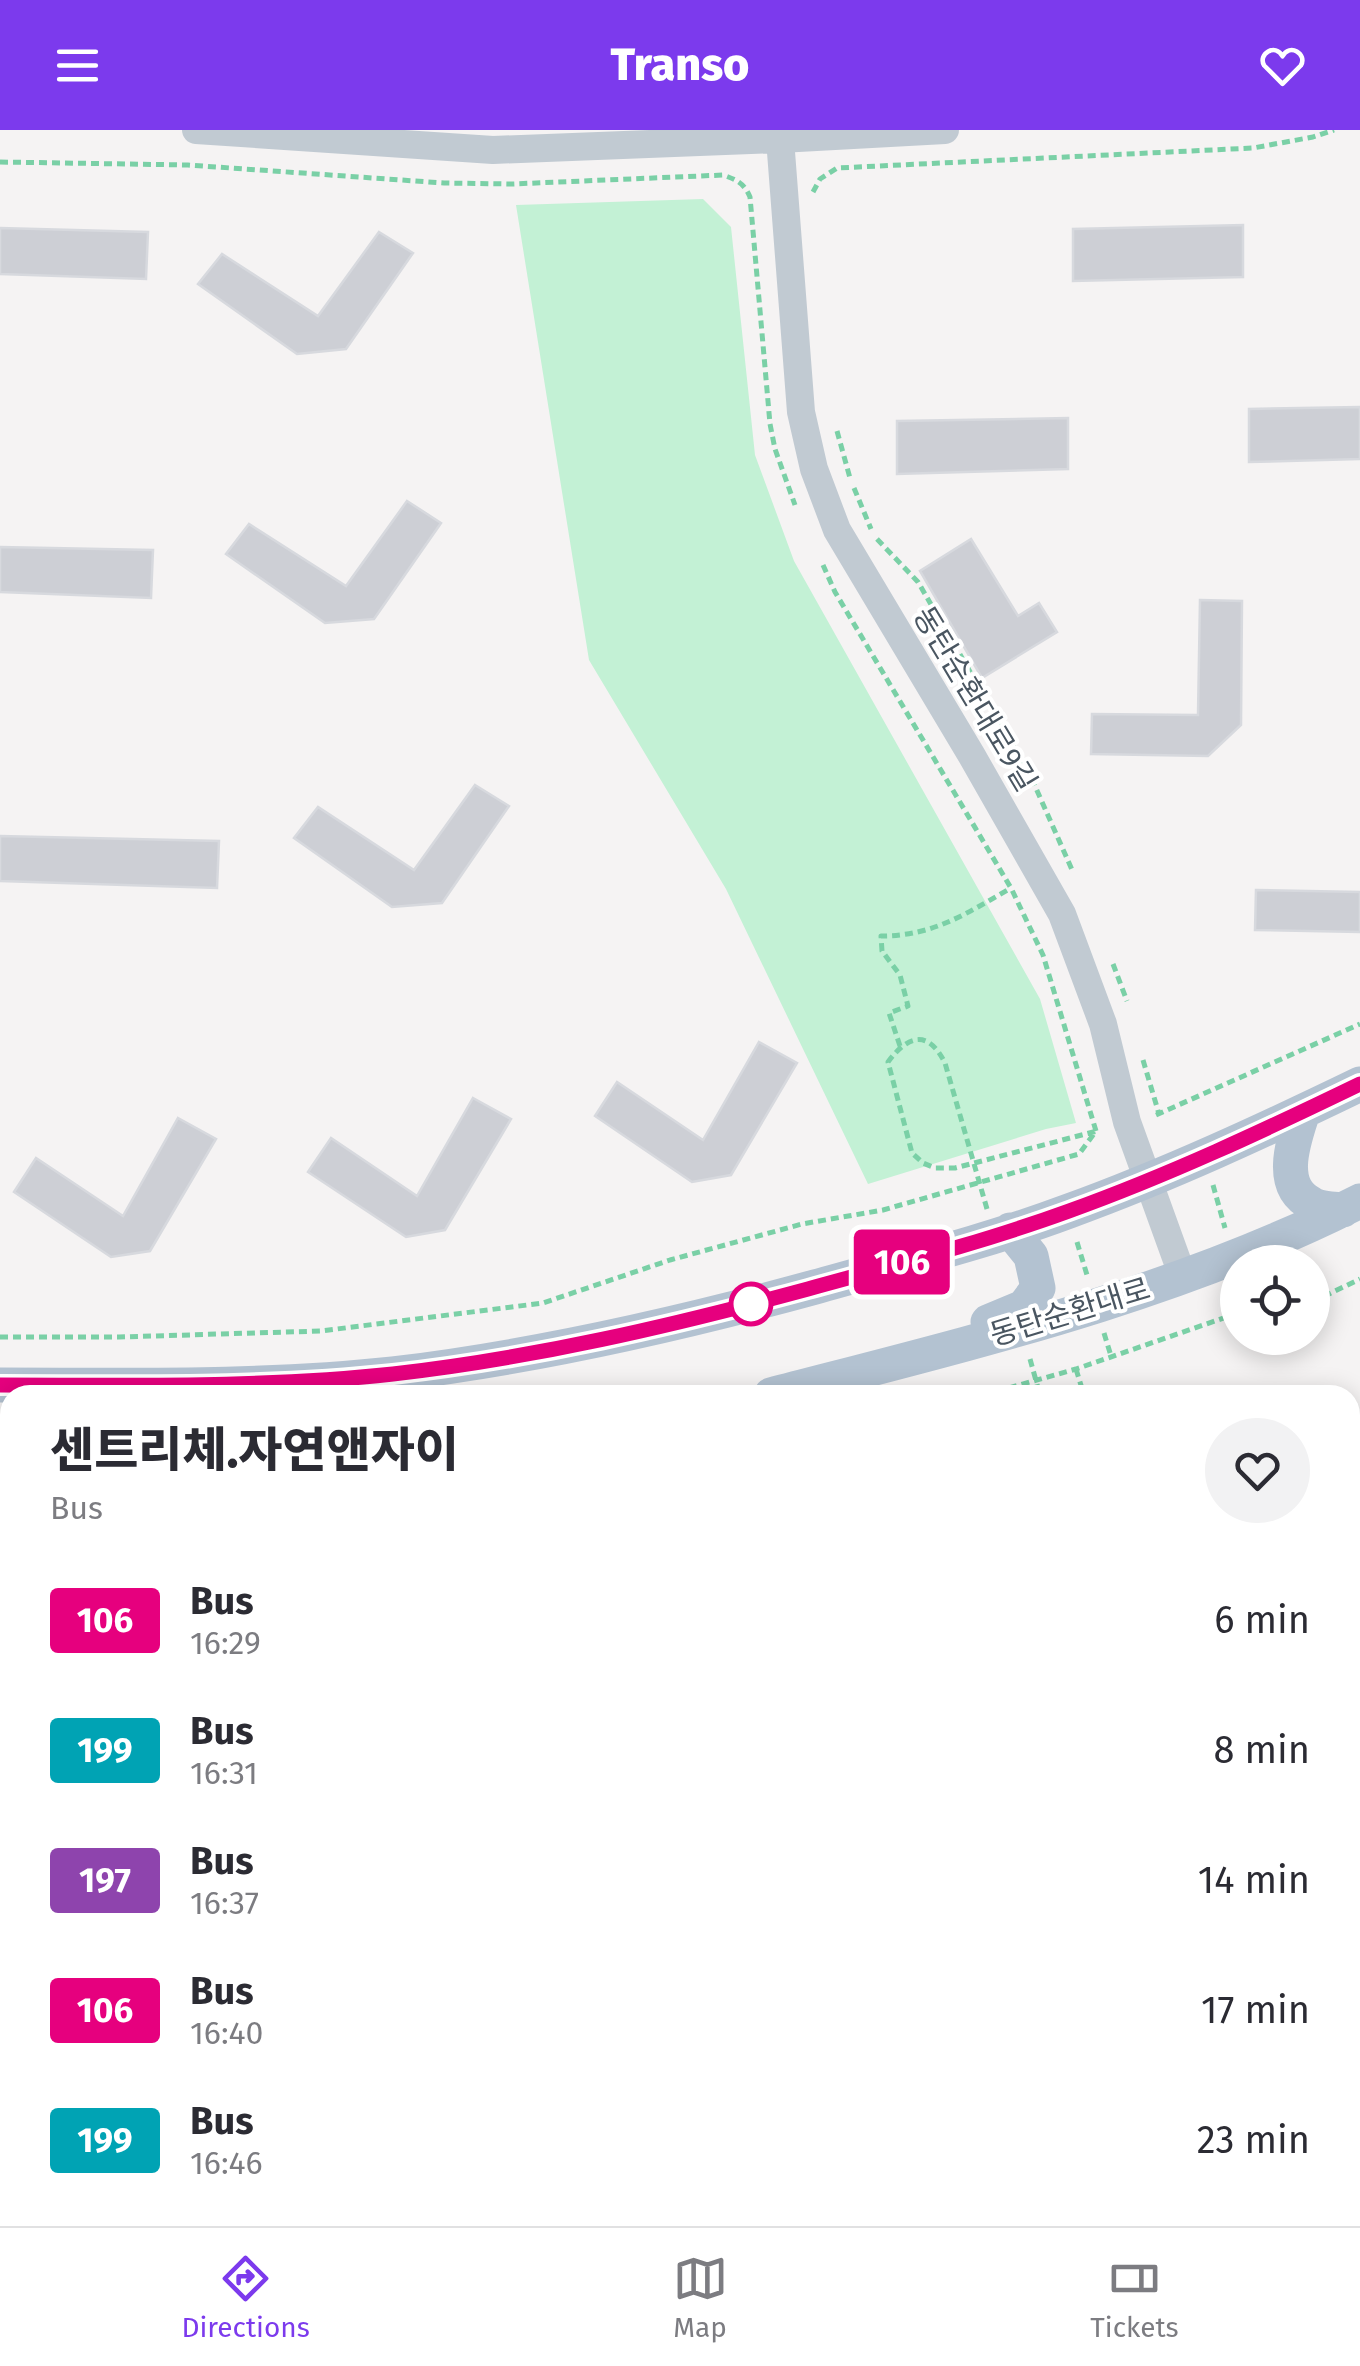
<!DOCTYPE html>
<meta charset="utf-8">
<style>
:root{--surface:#fff;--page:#f2f2f3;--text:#2b2b33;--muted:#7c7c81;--line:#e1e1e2;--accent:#7c3aed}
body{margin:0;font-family:"Fira Sans","Noto Sans KR",sans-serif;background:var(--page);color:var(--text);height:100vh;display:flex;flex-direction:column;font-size:38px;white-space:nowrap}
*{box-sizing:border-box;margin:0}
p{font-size:32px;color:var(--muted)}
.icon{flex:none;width:55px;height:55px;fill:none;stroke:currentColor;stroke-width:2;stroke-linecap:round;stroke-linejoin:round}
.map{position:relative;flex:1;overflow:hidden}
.details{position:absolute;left:0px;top:1255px;width:1360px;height:842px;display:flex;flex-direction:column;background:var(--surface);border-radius:30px 30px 0 0;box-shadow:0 5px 25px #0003}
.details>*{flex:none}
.badge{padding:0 20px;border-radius:8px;font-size:35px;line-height:65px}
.buttons{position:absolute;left:1220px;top:1115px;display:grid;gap:20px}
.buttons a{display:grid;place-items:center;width:110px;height:110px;border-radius:50%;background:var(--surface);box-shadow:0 5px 25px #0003;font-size:50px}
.map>.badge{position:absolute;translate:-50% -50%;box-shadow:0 0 0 5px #fff}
.round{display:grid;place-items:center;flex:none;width:105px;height:105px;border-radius:52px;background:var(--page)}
.overview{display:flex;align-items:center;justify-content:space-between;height:170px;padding:0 50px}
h1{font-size:48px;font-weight:800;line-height:75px}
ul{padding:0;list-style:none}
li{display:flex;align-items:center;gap:30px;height:130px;padding:0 50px}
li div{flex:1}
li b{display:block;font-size:38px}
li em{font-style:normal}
li .badge{min-width:110px;font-weight:700;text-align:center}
header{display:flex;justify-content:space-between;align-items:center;height:130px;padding:0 50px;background:var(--accent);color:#fff;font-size:45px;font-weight:800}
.menu{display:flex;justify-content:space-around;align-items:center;height:140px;border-top:2px solid var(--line);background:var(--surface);font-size:28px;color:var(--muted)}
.menu a{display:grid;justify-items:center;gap:5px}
.menu .on{color:var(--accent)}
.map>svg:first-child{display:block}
</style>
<header><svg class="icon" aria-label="menu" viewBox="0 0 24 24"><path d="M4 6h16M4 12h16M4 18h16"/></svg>Transo<svg class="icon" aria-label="heart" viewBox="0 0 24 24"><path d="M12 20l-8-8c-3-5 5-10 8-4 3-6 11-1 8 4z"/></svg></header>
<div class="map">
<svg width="1360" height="2096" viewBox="0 0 1360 2096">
<rect width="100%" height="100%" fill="#f5f3f3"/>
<!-- green -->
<path fill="#c3f1d5" d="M703,69L731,97L755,325L794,431L1040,869L1076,993L1046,999L868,1054L726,759L589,530L516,75Z
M1350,1839L1360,1850V2096H1169L1166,2088H1350Z"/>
<!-- building -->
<path fill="#cdcfd5" stroke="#d7d9de" stroke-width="2.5" d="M1243,95V147L1073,151V99Z
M0,98L148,102L146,149L0,144Z
M379,102L413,123L346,219L297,224L198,154L222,124L318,186Z
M1360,277V329L1249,332V279Z
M1068,288V339L897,344V291Z
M407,371L441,393L374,489L325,493L226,424L249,394L346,456Z
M971,409L1018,486L1039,473L1057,502L982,548L920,441Z
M0,417L153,420L151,468L0,462Z
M1200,470L1242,471L1241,595L1208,626L1091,624L1092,584L1198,585Z
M475,655L509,676L442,773L392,777L294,708L318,677L414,740Z
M0,706L219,711L217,758L0,751Z
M1256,760L1360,762V802L1255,800Z
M759,912L797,933L731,1045L692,1052L595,986L617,952L703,1010Z
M473,968L511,989L445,1100L406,1107L308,1042L331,1008L417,1066Z
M178,988L216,1009L150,1121L111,1127L14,1062L36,1028L123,1086Z"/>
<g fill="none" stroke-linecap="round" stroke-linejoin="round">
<!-- path -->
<path stroke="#7ad0a6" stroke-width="5" stroke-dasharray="8 5" stroke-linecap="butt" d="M0,32L188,35L444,53L512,54L723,45C737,50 744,53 750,67L770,294L775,319L795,375
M813,62L820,49L837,38L1253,18L1313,7L1334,0
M837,301L850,348
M854,358L871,399
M877,409L918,452L1031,647L1073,742
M823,435L835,462L1011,758L1043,825L1096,1001
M1113,834L1127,871
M900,916L889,883L908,876L900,845L882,821L881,806C934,806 967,783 1011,758
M1143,930L1159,984
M1156,985L1360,894
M1213,1055L1225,1098
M987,1079L945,933C928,899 908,905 888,932L912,1023L923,1033L935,1038H955L1097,1001
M1077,1112L1087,1145
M1312,1172L1360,1149
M1104,1203L1111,1226
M0,1207H119L321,1201L543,1173L670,1130L802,1094L883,1080L1079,1024L1096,1001
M1030,1229L1040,1265
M1076,1239L1084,1265
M984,1265L1076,1239L1238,1183
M0,1418H10
M1350,1905L1357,1912L1350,1956
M1350,1966L1360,1971
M1235,2088V2096
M1327,2088L1336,2096"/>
<!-- minor -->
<path stroke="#c1cad2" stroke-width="28" d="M196,0L493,20L780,9L945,0
M780,9L801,282L814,339L837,400L972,626L1062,784L1103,894L1127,992L1183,1147"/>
<!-- major -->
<path stroke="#b3c2d1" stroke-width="35" d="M1303,982C1294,1010 1276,1056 1312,1074C1320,1079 1333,1079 1343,1080
M988,1192L1024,1177L1038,1158L1031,1126L1010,1100
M0,1255C131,1255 263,1258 393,1244C536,1227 676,1195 815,1157C900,1133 986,1112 1069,1081C1168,1045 1265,1000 1360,954
M771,1265C970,1213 1175,1165 1360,1071
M0,1350H10"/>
</g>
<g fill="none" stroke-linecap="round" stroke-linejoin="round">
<defs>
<path id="line" d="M0,1255C131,1255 263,1258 393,1244C534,1228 671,1196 808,1159C895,1135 984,1112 1069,1081C1169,1045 1265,1000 1360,954"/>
</defs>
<!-- line casing -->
<use href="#line" stroke="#fff" stroke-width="22"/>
<!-- line -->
<use href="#line" stroke="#e6007e" stroke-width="15"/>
</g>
<!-- markers -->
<circle fill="#fff" stroke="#e6007e" stroke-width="5" cx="751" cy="1174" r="20"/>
<g text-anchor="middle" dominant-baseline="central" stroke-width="8" stroke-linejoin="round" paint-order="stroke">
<!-- street labels -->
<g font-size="30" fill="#4a5661" stroke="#fff">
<text transform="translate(975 569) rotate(59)">동탄순환대로9길</text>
<text transform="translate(1070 1182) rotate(-17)">동탄순환대로</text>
</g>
</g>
</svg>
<div class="buttons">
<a><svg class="icon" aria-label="locate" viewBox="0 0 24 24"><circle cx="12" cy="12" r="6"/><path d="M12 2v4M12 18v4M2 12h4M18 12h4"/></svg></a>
</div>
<b class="badge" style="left:902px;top:1132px;background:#e6007e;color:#fff">106</b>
<section class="details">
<div class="overview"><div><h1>센트리체.자연앤자이</h1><p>Bus</p></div><a class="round"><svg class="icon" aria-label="heart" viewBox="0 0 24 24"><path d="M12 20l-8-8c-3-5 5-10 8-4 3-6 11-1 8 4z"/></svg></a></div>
<ul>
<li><span class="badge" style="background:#e6007e;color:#fff">106</span><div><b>Bus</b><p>16:29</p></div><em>6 min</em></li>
<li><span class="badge" style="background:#00a3b4;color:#fff">199</span><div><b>Bus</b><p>16:31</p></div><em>8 min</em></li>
<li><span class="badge" style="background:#8e44ad;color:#fff">197</span><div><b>Bus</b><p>16:37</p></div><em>14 min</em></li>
<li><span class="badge" style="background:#e6007e;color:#fff">106</span><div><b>Bus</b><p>16:40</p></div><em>17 min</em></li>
<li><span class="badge" style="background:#00a3b4;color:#fff">199</span><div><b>Bus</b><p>16:46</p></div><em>23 min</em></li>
</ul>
</section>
</div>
<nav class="menu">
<a class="on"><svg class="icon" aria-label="directions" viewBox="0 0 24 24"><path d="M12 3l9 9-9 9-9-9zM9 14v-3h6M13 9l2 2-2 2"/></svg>Directions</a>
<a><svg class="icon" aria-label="map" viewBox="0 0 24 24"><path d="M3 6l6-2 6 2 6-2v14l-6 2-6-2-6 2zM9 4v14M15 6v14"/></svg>Map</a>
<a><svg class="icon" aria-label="tickets" viewBox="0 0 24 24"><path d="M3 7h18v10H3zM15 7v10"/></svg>Tickets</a>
</nav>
